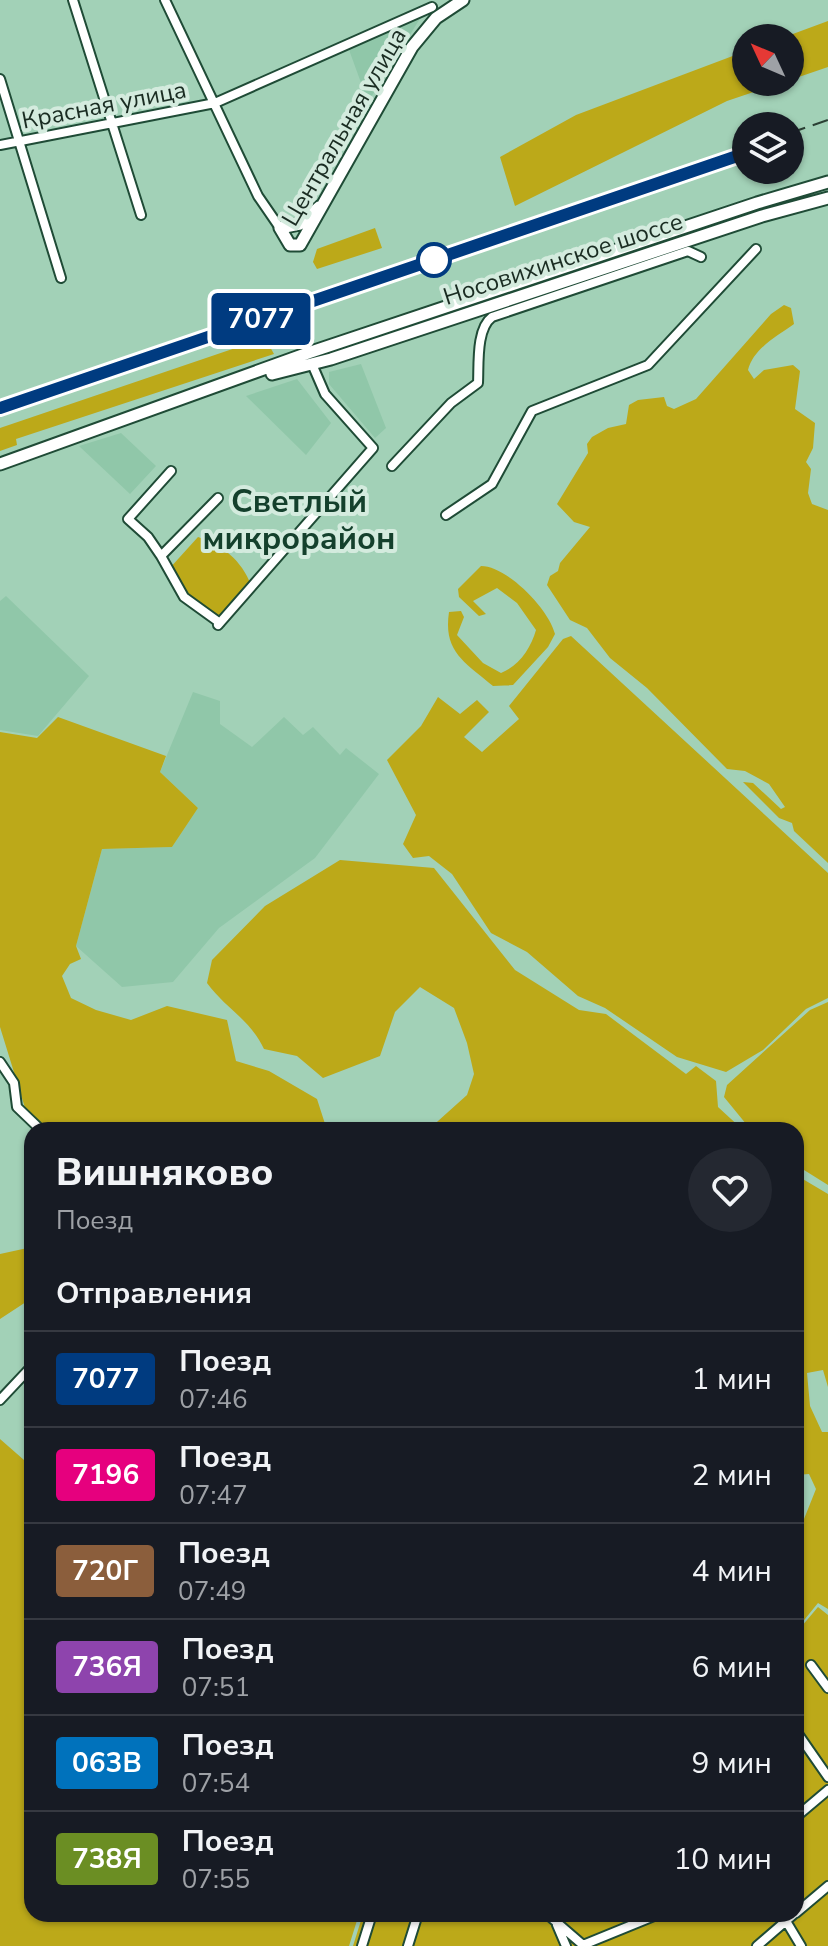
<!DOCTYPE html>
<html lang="ru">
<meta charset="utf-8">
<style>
:root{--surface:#171b24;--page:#242831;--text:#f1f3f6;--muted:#9ea1a6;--line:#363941}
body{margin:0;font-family:"Nunito Sans",sans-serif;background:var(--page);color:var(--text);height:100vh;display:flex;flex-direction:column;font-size:30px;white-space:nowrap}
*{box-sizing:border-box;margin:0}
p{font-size:26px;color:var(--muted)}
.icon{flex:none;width:44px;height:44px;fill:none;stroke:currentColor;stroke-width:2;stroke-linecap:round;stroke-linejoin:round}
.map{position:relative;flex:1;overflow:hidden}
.details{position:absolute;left:24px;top:1122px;width:780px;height:800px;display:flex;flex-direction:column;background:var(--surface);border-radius:24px;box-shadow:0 2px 6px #0004}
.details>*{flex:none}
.badge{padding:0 16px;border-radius:6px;font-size:28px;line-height:52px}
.needle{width:52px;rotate:314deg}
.controls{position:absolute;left:732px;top:24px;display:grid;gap:16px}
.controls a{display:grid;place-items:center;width:72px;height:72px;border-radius:50%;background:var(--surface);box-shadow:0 2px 6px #0004;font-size:40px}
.map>.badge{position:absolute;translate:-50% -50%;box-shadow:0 0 0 4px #fff}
h2{padding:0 32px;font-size:30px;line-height:72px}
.round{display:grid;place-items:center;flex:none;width:84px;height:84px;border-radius:42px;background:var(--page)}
.headline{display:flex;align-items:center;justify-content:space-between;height:136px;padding:0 32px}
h1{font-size:38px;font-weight:800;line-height:60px}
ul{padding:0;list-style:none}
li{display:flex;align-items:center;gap:24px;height:96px;padding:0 32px;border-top:2px solid var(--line)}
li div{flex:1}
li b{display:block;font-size:30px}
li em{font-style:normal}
li .badge{min-width:88px;font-weight:700;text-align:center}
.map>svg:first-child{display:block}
</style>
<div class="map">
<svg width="828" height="1946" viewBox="0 0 828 1946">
<rect width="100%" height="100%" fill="#a2d1b7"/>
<!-- built -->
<path fill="#90c7a9" d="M421,17L368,102L348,47Z
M361,364L386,428L375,438L329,384V372Z
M297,379L331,423L306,455L246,396Z
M121,433L156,466L130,494L79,446Z
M6,596L89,676L38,736L0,730V601Z
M193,692L220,701V724L252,747L284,717L303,735L313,727L340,755L346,748L379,774L315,858L219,928L173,982L122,987L76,946L102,849L172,847L198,808L160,772Z"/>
<!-- green -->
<path fill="#bca919" d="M828,21V67L790,80V38H782Z
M746,51V82H783L727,101L515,206L500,157L576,115Z
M375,228L382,248L317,269L313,262L317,249Z
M784,305L791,308L794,324C777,336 753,349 748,370L754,379L764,370L793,365L800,371L795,409L815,423L813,448L806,462L811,469L808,493L812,504L828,510V863L794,831L792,823L779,818L743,782L753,783L781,809L785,807L769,784L745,771L727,769L647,688L610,658L587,628L570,620L547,585L550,576L558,571L560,563L590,527L574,522L557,504L588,453L587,444L592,437L608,428L626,424L629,405L638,400L664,397L667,406L674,409L696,399L771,314Z
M265,338L274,354L16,439L17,445L0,451V428Z
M198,537C222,544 242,561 251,585L221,618L195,602L169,569Z
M481,566C507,566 549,609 555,634L548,647L513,685L493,686C465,662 443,652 449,612L461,611L464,617L457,635L483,663L501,673C519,666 531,648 536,630L517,603L497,588L473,601L486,614L479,616L459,597L458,589Z
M571,636L828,873V998L806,1009L763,1050L726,1072L677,1057L605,1008L578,996L527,952L491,933L452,874L429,856L413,858L403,844L416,815L387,760L421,726L438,697L460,714L477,700L489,712L464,737L482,752L519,719L509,706L563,639Z
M58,717L166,756L160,772L198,808L172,847L102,849L76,946L81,959L70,964L62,976L71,998L96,1010L131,1020L167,1006L227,1020L236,1061L269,1071L317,1099L327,1130H36L30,1124L0,1027V732L37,738Z
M340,860L434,868L515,970L579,1010L606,1014L686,1074L696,1066L716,1081L718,1107L743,1130H428L467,1095L474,1074L467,1043L454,1008L420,987L395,1012L380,1056L323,1078L297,1056L264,1049C250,1019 226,1009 207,983L212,960L265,906Z
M828,1002V1185L796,1165V1130H751L724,1097L727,1085L810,1010Z
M796,1175L828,1194V1387L823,1370L807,1373L810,1406L822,1432H828V1609L818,1603L796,1630V1518L804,1519L816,1489L809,1474L796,1475Z
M32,1247L29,1300L0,1319V1254Z
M0,1439L32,1467V1914H359L349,1946H0Z
M818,1607L828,1615V1946H353L363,1914H796V1633Z"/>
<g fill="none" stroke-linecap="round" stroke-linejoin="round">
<defs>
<path id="street" d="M73,0L141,215
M165,0L258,196L280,228
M0,79L61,278
M0,145L215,103L432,7
M392,466L451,403L478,383C479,364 476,329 492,317L688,251L701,257
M171,471L128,519L148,537L161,556L218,498
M446,515L492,484L532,411L648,365L756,249
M161,556L184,597L220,623
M218,625L373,448L325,394L312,364
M0,1062L14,1083L17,1107L41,1130
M0,1400L32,1366
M811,1665L828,1688
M796,1731L828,1777
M796,1817L828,1790
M796,1913L828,1886
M547,1914L583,1945L659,1914
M786,1921L801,1946
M557,1925L566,1946
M362,1946L372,1914
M408,1946L418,1914
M757,1946L794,1914"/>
<path id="secondary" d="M319,207L300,224L280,228L290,245H300L412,47L436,18L463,0
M272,374L331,359L762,216L828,198
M0,464L308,353L757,203L828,182"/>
</defs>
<!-- street casing -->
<use href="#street" stroke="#1f4b36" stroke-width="12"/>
<!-- secondary casing -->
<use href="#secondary" stroke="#1f4b36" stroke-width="15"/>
<!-- street -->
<use href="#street" stroke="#fff" stroke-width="8"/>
<!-- secondary -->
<use href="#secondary" stroke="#fff" stroke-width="11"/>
<!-- rail -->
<path stroke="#2b4034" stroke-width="2" stroke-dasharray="16 8" stroke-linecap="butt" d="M790,133L828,120
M0,408L746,153"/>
</g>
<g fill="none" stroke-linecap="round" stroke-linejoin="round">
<defs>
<path id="line" d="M0,408L746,153"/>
</defs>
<!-- line casing -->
<use href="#line" stroke="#fff" stroke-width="18"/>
<!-- line -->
<use href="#line" stroke="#003b80" stroke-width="12"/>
</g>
<!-- markers -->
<circle fill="#fff" stroke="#003b80" stroke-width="4" cx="434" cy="260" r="16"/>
<g text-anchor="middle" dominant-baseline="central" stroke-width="8" stroke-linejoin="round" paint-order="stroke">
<!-- street labels -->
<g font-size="24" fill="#1a2c22" stroke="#d4ebde">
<text transform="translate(104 105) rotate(-11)">Красная улица</text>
<text transform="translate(344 127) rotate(-60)">Центральная улица</text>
<text transform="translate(563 259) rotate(-18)">Носовихинское шоссе</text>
</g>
<!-- district labels -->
<g font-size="32" font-weight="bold" fill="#14402c" stroke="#d4ebde">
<text x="299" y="501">Светлый<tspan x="299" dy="37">микрорайон</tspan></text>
</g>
</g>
</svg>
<div class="controls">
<a><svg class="needle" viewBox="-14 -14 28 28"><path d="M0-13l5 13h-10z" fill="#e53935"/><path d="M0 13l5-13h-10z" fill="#9ea1a6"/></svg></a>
<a><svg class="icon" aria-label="layers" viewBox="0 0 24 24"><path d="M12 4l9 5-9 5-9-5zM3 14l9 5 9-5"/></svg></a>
</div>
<b class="badge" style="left:261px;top:319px;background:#003b80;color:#fff">7077</b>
<section class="details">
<div class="headline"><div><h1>Вишняково</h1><p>Поезд</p></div><a class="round"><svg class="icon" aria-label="heart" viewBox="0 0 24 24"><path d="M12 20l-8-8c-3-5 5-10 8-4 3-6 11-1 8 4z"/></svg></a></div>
<h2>Отправления</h2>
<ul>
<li><span class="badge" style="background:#003b80;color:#fff">7077</span><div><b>Поезд</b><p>07:46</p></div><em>1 мин</em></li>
<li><span class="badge" style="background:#e6007e;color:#fff">7196</span><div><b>Поезд</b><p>07:47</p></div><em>2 мин</em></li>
<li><span class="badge" style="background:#8b5e3c;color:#fff">720Г</span><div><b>Поезд</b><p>07:49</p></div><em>4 мин</em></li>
<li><span class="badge" style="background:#8e44ad;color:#fff">736Я</span><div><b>Поезд</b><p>07:51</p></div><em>6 мин</em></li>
<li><span class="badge" style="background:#0072bc;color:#fff">063В</span><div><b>Поезд</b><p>07:54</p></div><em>9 мин</em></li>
<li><span class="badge" style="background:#6b8e23;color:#fff">738Я</span><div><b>Поезд</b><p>07:55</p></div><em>10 мин</em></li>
</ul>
</section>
</div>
